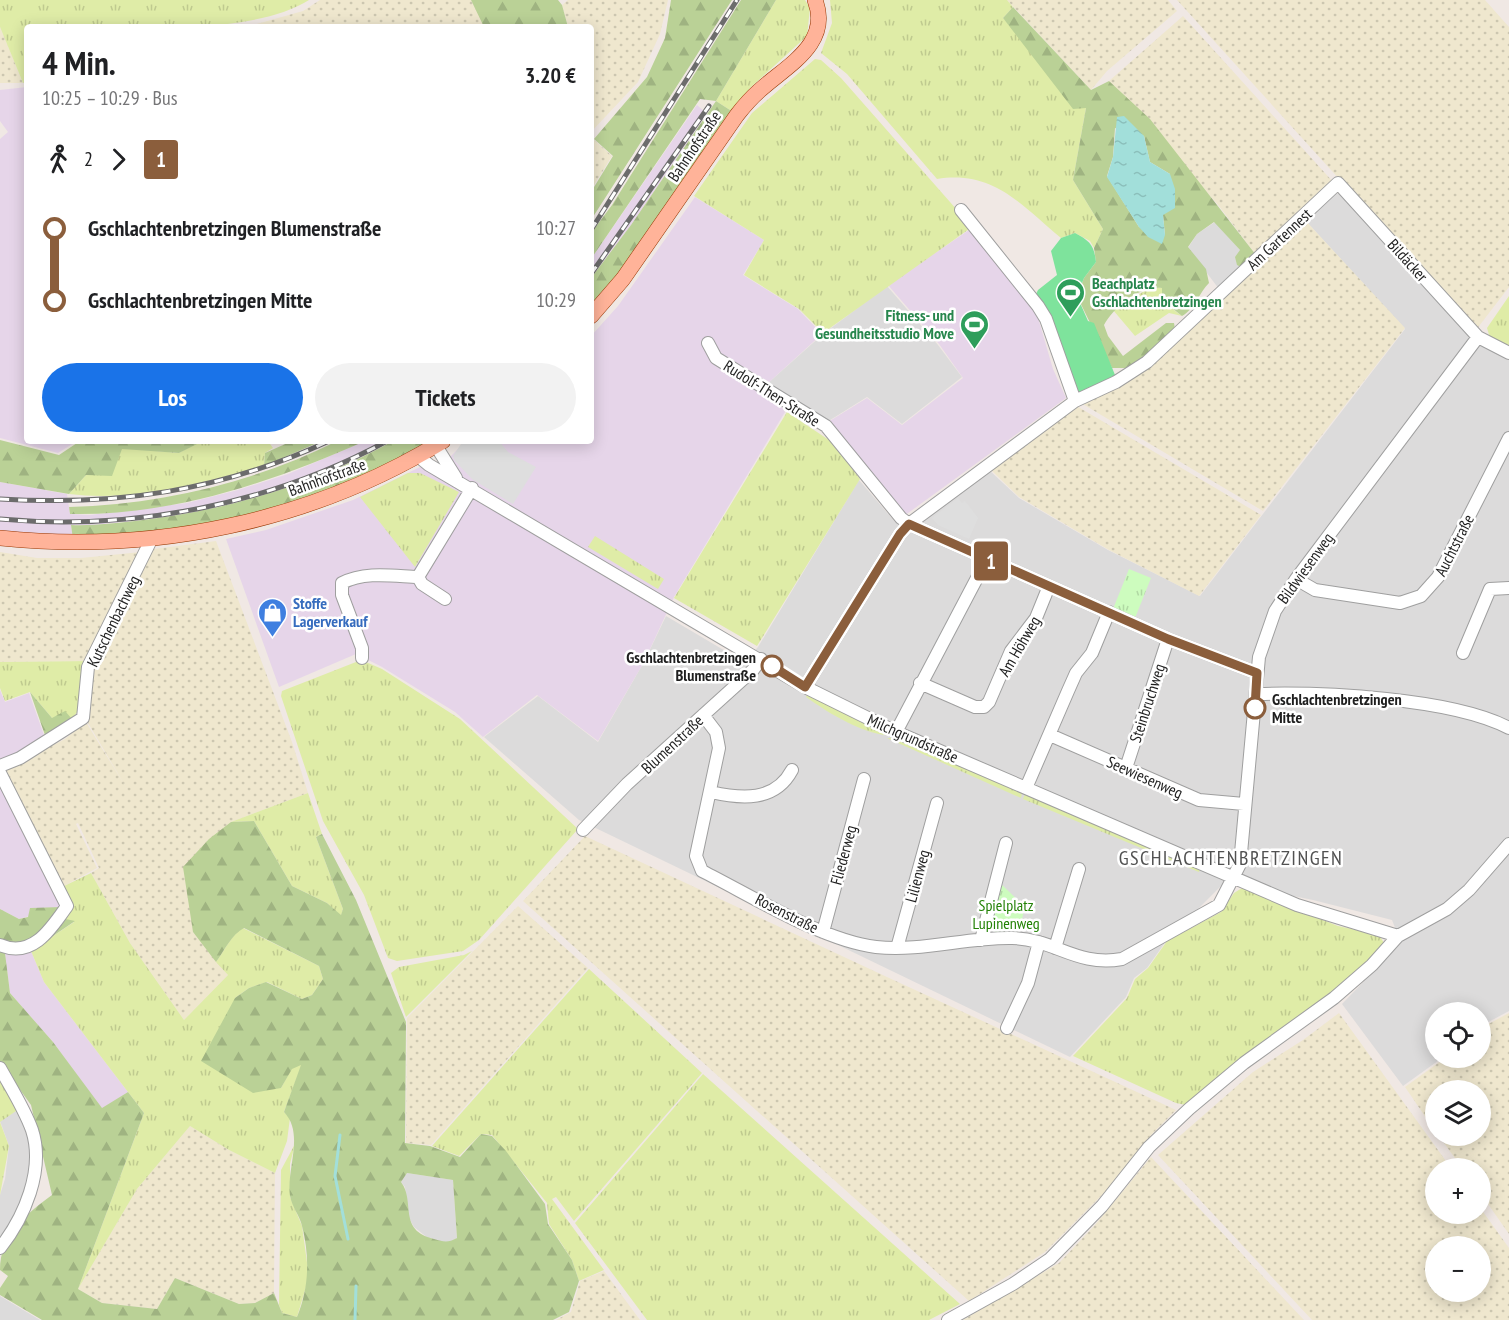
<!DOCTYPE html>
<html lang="de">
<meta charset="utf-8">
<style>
:root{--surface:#fff;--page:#f2f2f2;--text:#202124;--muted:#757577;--accent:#1a73e8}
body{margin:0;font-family:"PT Sans Narrow",sans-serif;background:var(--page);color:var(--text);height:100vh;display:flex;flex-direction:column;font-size:22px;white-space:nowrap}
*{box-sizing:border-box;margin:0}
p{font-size:20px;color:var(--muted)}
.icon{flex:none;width:33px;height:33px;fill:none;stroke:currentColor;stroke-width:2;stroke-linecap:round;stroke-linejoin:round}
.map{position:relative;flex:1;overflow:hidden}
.sheet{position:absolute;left:24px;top:24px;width:570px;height:420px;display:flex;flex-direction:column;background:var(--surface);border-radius:6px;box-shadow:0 3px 15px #0003}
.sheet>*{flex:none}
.badge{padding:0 12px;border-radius:4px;font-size:21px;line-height:39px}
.fabs{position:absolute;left:1425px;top:1002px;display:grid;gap:12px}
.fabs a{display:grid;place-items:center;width:66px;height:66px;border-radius:50%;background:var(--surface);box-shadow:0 3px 15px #0003;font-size:30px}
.map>.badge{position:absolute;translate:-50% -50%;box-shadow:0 0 0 3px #fff}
.legs{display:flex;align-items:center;gap:9px;height:66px;padding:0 18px;font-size:20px}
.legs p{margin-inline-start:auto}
.summary{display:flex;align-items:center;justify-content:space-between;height:102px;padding:0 18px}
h1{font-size:33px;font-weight:800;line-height:45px}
.action{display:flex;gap:12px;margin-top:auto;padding:12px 18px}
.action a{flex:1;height:69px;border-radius:36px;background:var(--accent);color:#fff;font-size:24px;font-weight:800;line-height:69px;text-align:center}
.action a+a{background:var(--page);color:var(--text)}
ul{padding:0 18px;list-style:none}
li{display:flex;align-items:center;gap:21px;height:72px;font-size:22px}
li i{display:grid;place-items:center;width:9px;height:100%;margin:0 8px;background:currentColor}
li i::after{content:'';width:15px;height:15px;margin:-8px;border:4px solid;border-radius:50%;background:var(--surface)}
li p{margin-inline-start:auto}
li:first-child i{background:linear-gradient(#0000 50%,currentColor 0)}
li:last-child i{background:linear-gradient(currentColor 50%,#0000 0)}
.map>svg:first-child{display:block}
</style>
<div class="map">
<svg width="1509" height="1320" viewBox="0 0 1509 1320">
<defs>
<pattern id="farmland-dots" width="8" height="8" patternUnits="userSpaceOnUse" patternTransform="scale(1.5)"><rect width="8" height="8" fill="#efe7ce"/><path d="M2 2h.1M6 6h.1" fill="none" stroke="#ccc6b0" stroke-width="1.8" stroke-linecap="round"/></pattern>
<pattern id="grass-tufts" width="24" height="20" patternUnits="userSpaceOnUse" patternTransform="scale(1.5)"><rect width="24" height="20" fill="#dfeca7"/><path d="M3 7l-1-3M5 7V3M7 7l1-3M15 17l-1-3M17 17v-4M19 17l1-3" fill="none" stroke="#bfca8f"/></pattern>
<pattern id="forest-firs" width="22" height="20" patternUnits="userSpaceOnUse" patternTransform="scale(1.5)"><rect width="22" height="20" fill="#bad196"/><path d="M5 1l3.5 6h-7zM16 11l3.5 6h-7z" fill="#9fb381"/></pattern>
<pattern id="park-tufts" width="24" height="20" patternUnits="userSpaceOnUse" patternTransform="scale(1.5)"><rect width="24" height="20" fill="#cdfcbe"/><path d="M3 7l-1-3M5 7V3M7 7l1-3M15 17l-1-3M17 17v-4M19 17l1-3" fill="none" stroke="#b0d8a3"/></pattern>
<pattern id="water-ripples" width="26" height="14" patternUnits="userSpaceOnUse" patternTransform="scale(1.5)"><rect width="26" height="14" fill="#a2dfda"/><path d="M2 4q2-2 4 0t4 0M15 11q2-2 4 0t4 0" fill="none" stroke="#8bbfbb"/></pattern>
</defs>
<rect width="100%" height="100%" fill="#f0e8e4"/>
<!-- residential -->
<path fill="#dcdbdb" d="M1343,192L1431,295L1481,345L1509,358V1011L1481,1026L1480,1012H1436V1058H1442L1403,1086L1342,1004L1401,943L1392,920L1313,900L1240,885H1222L1197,910L1181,920L1147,968L1134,978L1126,997L1070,1057L579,820L484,737L538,696L598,742L644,662L666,616L744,662L758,647L859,480L896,523L920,520L988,469L1019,498L1108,550L1200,596L1405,329L1304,219L1331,195Z
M1215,222L1240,250L1243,268L1219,289L1188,248L1197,234Z
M887,286L938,345L962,377L902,424L867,397L827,422L767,384L823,334Z
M19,1109L33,1143L28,1187L0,1244V1195L5,1179L9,1146L0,1121Z
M407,1173L453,1180L457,1238L448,1243L428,1238L414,1227L408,1216L405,1187L401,1182Z
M0,1296L40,1320H0Z"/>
<!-- industrial -->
<path fill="#e6d5e9" d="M27,87V441H77L58,453L0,438V139L8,132L0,121V90Z
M697,105L707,114L631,225L591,278V259Z
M695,197L764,240L743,275L798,309L822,334L767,384L785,412L674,597L644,662L598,741L537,695L483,737L455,712L382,667L356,654L279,687L226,539L266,530L353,500L420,467L447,460L466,441H591V336L618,306Z
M972,228L1036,311L1053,369L1066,398L904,516L828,422L867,398L902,425L963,378L939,344L888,285Z
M365,441H393L291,486L239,502L188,514L88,526L71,525L73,539L0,533V482L67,494L70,514L90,515L187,503L238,490L288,474Z
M0,690L5,702L29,693L45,738L18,754L0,760Z
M0,779L62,907L19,919L0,909Z
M31,951L44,982L128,1092L102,1109L53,1042L10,993L5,953L16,955Z"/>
<!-- farmland -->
<path fill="url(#farmland-dots)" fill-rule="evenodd" d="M320,0H471L485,26L246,27L303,11Z
M568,0H668L660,34L638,82L591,132V27H568L562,5Z
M1007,0H1168L1177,11L1107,71L1091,90Z
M1177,0H1485L1509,27V287L1476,330Z
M1183,16L1334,183L1256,255L1219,206L1109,81Z
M0,27L23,83H0Z
M592,138L612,156L591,190V139Z
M1304,219L1405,328L1263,511L1081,403L1116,384Z
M1075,405L1261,515L1199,596L1109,550L1019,497L989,468Z
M216,541L292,742L308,793L231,822L193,932L228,975L184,1020L130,943L91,873L99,868L78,823L76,824L97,868L64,886L3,767L24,760L65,739L86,722L127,789L85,718L91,673L110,626L154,549Z
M0,552L37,558H81L141,552L90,661L0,662Z
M585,836L887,977L1176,1110L1152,1134L1106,1191L1045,1252L969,1301L523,901Z
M518,906L588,968L431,1145L406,1143L407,1018Z
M1339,1013L1451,1168H1436V1214H1480L1481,1209L1509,1248V1320H1312L1158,1155L1253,1072L1303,1040ZM1436,1246H1480V1292H1436Z
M1509,1013V1234L1481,1194L1480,1168H1462L1439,1136H1480V1090H1436L1435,1131L1405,1087L1445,1058H1480L1481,1028Z
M190,1126L229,1150L275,1173L274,1293L255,1303L239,1304L175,1278L157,1309L102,1303L78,1289L137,1189Z
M1151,1157L1304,1320H963L1059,1263L1095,1225Z
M604,1271L640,1320H556L571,1312L580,1281Z"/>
<!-- grass -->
<path fill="url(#grass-tufts)" d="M0,0H309C248,39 100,27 27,27V82L23,83L0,27Z
M776,0H805L810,8L807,36L750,88L733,112L716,101Z
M830,0H1007L1013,7L1003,18L1086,108L1073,180L1103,229L1094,248L1090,241L1075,233L1061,238C1021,205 994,170 937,179L847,74L821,53L832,23Z
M815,59L821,60L841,78L972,227L823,333L799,309L744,275L764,240L694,196L752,113Z
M1151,287L1162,288V301L1182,316L1169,313L1135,336L1113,310Z
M1509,296V347L1490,338L1487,328Z
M787,412L832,442L860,479L757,646L674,598Z
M200,441H268L273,448L265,453L264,466C202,483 134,502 69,494L86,475L122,448L179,453Z
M408,473H420L459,492L415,567L360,497Z
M595,536L664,579L658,589L588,547Z
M90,661L78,711L72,719L52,718L30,692L5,701L0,688V662Z
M356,662H366L382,669L460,719L578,829L479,940L463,951L397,961L388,958L364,895L323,821L281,696L282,691Z
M808,693L894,736C864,735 830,714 806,697Z
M887,738H899L1022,793L1021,798Z
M308,793L322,834L316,837L343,909L341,916L327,903L292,886L254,821L231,822Z
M1025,794L1200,869L1199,872L1023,799Z
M91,873L130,943L184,1020L228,975L216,962C225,950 231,935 243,928L319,966L323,979L312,995L302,999L267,982L249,988L235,998L281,1088L292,1068L302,1064L284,1112L290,1118L287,1141L275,1173L229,1150L190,1126L137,1189L78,1289L144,1113L44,982L31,951L74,922L61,918L60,888Z
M1242,888L1338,926L1379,935L1384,943L1383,948L1331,994L1186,1105L1176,1103L1073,1056L1127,998L1135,979L1148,968L1167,941L1221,912L1234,893Z
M472,951L406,1017L391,973L399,967L464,955Z
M589,969L702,1073L574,1221L556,1197L552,1199L604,1270L579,1281L572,1260L549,1224L547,1203L492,1135L481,1134L459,1156L432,1146Z
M703,1074L960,1304L929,1320H647L575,1223Z
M0,1078L19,1109L0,1122Z
M0,1122L9,1146L0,1195Z
M295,1144L290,1164V1197L302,1226L309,1277L297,1317L282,1313L279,1305L281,1170Z"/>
<!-- forest -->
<path fill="url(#forest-firs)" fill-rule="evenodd" d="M471,0H558L562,5L568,27H484Z
M671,0H732L591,220V192L613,156L594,139L647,77L665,38Z
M741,0H776L716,101L733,112L650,235L591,309V278L631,225L716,101L700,99L591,259V233L612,205Z
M1013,7L1091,90L1109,81L1150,119L1256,255L1243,268L1237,265L1235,257L1240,250L1214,222L1197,234L1188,247L1206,269L1209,283C1199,293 1194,310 1182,316L1162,300V288C1140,285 1114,307 1104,325L1108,336L1123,356L1166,323H1174L1175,330L1132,368H1112L1077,296L1084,278L1096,262L1094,248L1103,229L1073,180L1086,108L1073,109L1003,18ZM1115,128L1144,136L1150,162L1170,174L1163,215L1165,235L1139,227L1107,176L1113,157Z
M0,440L59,455L80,441H193L197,444L179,453L122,449L112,476L86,475L69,494L0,482Z
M292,441H322L264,466L265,453Z
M337,441H365C272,482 174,516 70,514L69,507C162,504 253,483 337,441Z
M393,441H431C364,476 294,511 218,523C170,531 121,534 73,539L71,525C93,526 114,523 135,521C224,511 314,485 393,441Z
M30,692L52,718L65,711L72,719L46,738Z
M254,821L292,886L327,903L341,915L343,909L316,837L322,834L356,900L406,1022L405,1143L430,1146L460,1157L481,1134L492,1136L506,1151L545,1204L548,1224L572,1260L579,1281L569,1312L553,1320H42L0,1295V1288L8,1276L0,1270C0,1235 25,1215 52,1195L31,1105L0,1062V909L19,919L28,917L30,908L62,907L61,918L75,921L31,951L5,953L10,993L53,1042L102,1108L128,1092L144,1113L78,1289L102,1303L157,1309L175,1278L239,1304L255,1303L274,1293L282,1313L297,1317C309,1288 310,1257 302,1226C300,1216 292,1207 290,1196C286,1169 305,1134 284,1112L301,1065L292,1069L281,1088L253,1093L201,1061L235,998L249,988L266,982L302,999L312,995L323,979L319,966L244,928C231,935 225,950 216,962L193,932L183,867L209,839L231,822ZM407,1173L453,1180L457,1238C448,1243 444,1242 434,1239C397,1230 416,1202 401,1182Z"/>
<!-- park -->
<path fill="url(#park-tufts)" d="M1129,569L1151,578L1135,618L1113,609Z
M999,882L1025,907L1019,931L995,932C983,918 994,898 999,882Z"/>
<!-- pitch -->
<path fill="#7ee39c" d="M1075,233C1090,241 1094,245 1096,262L1084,278L1077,296L1088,321L1094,323L1115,375L1080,395L1074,391L1035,296L1038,290L1057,275L1051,251L1061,238Z"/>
<!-- parking -->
<path fill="#dedede" d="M463,441H499L508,452L536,467L513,504L472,479L455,461L453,456Z
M958,498L962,503L965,501L978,518L969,539L938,525L932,518Z"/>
<!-- water -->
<path fill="url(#water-ripples)" d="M1124,116L1144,136L1150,162L1170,174L1175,189V208L1163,215L1165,235L1162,244L1148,237L1139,227L1107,177L1113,157L1117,117Z"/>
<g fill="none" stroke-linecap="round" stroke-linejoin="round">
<!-- stream -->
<path stroke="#a2dfda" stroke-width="3" d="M340,1135L335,1176L348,1239
M355,1320L356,1286"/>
<defs>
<path id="minor" d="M961,210L1038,306L1046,319L1075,401
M708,343L716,358L826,426L901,518L909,524L1168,639L1257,673
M436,446L456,478
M418,456L429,465L805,687L896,732L1297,905L1398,936
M418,577L422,584L445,599
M1296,579L1315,590L1400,603L1421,596L1438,577L1509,438
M1463,653L1490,589L1509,588
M362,658V648L342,595V583C365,571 393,576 418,577L472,488
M920,683L975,707H984L989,702L1011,651L1036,618L1049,586
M805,687L900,534L909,524L1075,401L1116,382L1147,362L1338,183L1478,337L1509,353
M1257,694C1323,692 1452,698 1509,728
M703,715L716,732L719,748L696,856L702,871C752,896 821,940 876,947C921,952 967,937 1012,938C1055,939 1076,967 1122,959L1219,905L1240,864L1259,657L1275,611L1296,579L1478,337
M896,732L987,559
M1050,735L1199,800L1244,804
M0,766L20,758L83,718L88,667L152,538
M1126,768L1168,639
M0,773L67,906C51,929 32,959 0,945
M1026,788L1068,691L1076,673L1092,653L1109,612
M711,792C741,799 775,802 792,770
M583,830L627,784L753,670L761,659
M823,932L864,779
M981,940L1006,843
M897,948L937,803
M1055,948L1079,869
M1007,1028L1028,983L1039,942
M0,1068C11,1088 24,1108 32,1130C45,1170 24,1218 0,1248
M948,1320L1013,1284L1050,1259L1102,1206L1149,1147L1189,1109L1244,1063L1334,998L1372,965L1398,936L1447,909L1469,890L1509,844"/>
<path id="major" d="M591,316L623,279L737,115C744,106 751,98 759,91C786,66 832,44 815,0
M0,538C153,554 311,522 443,441"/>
</defs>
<!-- minor casing -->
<use href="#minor" stroke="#9f9f9f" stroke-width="14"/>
<!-- major casing -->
<use href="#major" stroke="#983600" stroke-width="16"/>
<!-- minor -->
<use href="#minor" stroke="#fff" stroke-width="12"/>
<!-- major -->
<use href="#major" stroke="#ffb399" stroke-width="15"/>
<defs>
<path id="rail" d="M591,230L737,0
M591,274L709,106
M0,499C118,506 221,491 329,441
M0,519C133,531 269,505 387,441"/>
</defs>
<!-- rail casing -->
<use href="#rail" stroke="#6c6c6c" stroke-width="5"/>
<!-- rail -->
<use href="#rail" stroke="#fff" stroke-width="3" stroke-dasharray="9" stroke-linecap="butt"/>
</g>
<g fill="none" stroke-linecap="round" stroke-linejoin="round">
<defs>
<path id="line-1" d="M772,666L805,687L900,534L909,524L1168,639L1257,673L1255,708"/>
</defs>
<!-- line-1 casing -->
<use href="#line-1" stroke="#fff" stroke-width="14"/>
<!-- line-1 -->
<use href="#line-1" stroke="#8b5e3c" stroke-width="9"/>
</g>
<!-- icons -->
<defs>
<symbol id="stadium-pin" viewBox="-11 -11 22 30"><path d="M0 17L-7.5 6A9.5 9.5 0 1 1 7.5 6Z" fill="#2e9e5b" stroke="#fff"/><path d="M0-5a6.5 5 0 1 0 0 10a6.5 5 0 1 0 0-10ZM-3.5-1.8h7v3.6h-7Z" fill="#fff"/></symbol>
<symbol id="shop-pin" viewBox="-11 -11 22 30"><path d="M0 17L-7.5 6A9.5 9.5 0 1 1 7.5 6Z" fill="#3f7fe0" stroke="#fff"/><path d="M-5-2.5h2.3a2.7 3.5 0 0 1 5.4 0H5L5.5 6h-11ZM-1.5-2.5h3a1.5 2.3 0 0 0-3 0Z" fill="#fff"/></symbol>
</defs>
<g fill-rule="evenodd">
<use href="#stadium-pin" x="1054" y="276" width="33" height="45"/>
<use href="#stadium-pin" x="958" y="308" width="33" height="45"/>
<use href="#shop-pin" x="256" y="596" width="33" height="45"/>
</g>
<!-- markers -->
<g fill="#fff" stroke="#8b5e3c" stroke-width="3">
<circle cx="772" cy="666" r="10"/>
<circle cx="1255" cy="708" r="10"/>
</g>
<g text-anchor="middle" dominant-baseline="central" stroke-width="5" stroke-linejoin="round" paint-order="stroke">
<!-- street labels -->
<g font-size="16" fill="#1e1e1e" stroke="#fff">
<text transform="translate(694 146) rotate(-56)">Bahnhofstraße</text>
<text transform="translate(1279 239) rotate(-43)">Am Gartennest</text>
<text transform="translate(1408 260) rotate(48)">Bildäcker</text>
<text transform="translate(772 393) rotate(32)">Rudolf-Then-Straße</text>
<text transform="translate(327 477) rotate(-20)">Bahnhofstraße</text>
<text transform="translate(1454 545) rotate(-63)">Auchtstraße</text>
<text transform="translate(1305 568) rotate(-54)">Bildwiesenweg</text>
<text transform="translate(113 621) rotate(-64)">Kutschenbachweg</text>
<text transform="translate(1019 646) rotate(-60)">Am Höhweg</text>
<text transform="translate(1147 703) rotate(-72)">Steinbruchweg</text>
<text transform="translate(913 738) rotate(24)">Milchgrundstraße</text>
<text transform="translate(672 744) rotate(-43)">Blumenstraße</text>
<text transform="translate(1145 777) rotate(24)">Seewiesenweg</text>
<text transform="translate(843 855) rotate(-75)">Fliederweg</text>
<text transform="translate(917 876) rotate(-75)">Lilienweg</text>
<text transform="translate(787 913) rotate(27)">Rosenstraße</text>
</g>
<!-- leisure labels -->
<g font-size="16" font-weight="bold" fill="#27864d" stroke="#fff" text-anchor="start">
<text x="1092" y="283">Beachplatz<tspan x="1092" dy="18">Gschlachtenbretzingen</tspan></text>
<text x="954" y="315" text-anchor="end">Fitness- und<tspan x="954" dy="18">Gesundheitsstudio Move</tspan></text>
</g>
<!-- shop labels -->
<g font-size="16" font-weight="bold" fill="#366cbe" stroke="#fff" text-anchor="start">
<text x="293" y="603">Stoffe<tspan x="293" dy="18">Lagerverkauf</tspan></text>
</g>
<!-- stop labels -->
<g font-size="16" font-weight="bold" fill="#1e1e1e" stroke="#fff" text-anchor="end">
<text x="756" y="657">Gschlachtenbretzingen<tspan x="756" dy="18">Blumenstraße</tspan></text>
<text x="1272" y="699" text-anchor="start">Gschlachtenbretzingen<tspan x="1272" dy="18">Mitte</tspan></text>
</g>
<!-- park labels -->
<g font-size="16" fill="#238206" stroke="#fff">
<text x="1006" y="905">Spielplatz<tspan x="1006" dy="18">Lupinenweg</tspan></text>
</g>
<!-- quarter labels -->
<g font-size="20" letter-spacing="1.5" fill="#515151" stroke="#fff">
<text x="1231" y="858">GSCHLACHTENBRETZINGEN</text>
</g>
</g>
</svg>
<div class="fabs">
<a><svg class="icon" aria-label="locate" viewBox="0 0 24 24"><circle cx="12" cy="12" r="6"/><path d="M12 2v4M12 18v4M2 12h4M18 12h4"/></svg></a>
<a><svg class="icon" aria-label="layers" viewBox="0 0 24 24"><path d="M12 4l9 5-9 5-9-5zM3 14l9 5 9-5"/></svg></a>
<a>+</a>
<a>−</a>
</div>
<b class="badge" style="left:991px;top:561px;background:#8b5e3c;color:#fff">1</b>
<section class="sheet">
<div class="summary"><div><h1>4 Min.</h1><p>10:25 – 10:29 · Bus</p></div><b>3.20 €</b></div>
<div class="legs"><svg class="icon" aria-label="walk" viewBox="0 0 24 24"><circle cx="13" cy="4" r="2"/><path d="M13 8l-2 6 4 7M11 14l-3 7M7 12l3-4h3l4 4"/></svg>2<svg class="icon" aria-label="forward" viewBox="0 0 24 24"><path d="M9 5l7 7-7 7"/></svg><b class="badge" style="background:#8b5e3c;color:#fff">1</b></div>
<ul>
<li><i style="color:#8b5e3c"></i><b>Gschlachtenbretzingen Blumenstraße</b><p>10:27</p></li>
<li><i style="color:#8b5e3c"></i><b>Gschlachtenbretzingen Mitte</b><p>10:29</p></li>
</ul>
<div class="action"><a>Los</a><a>Tickets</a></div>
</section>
</div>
